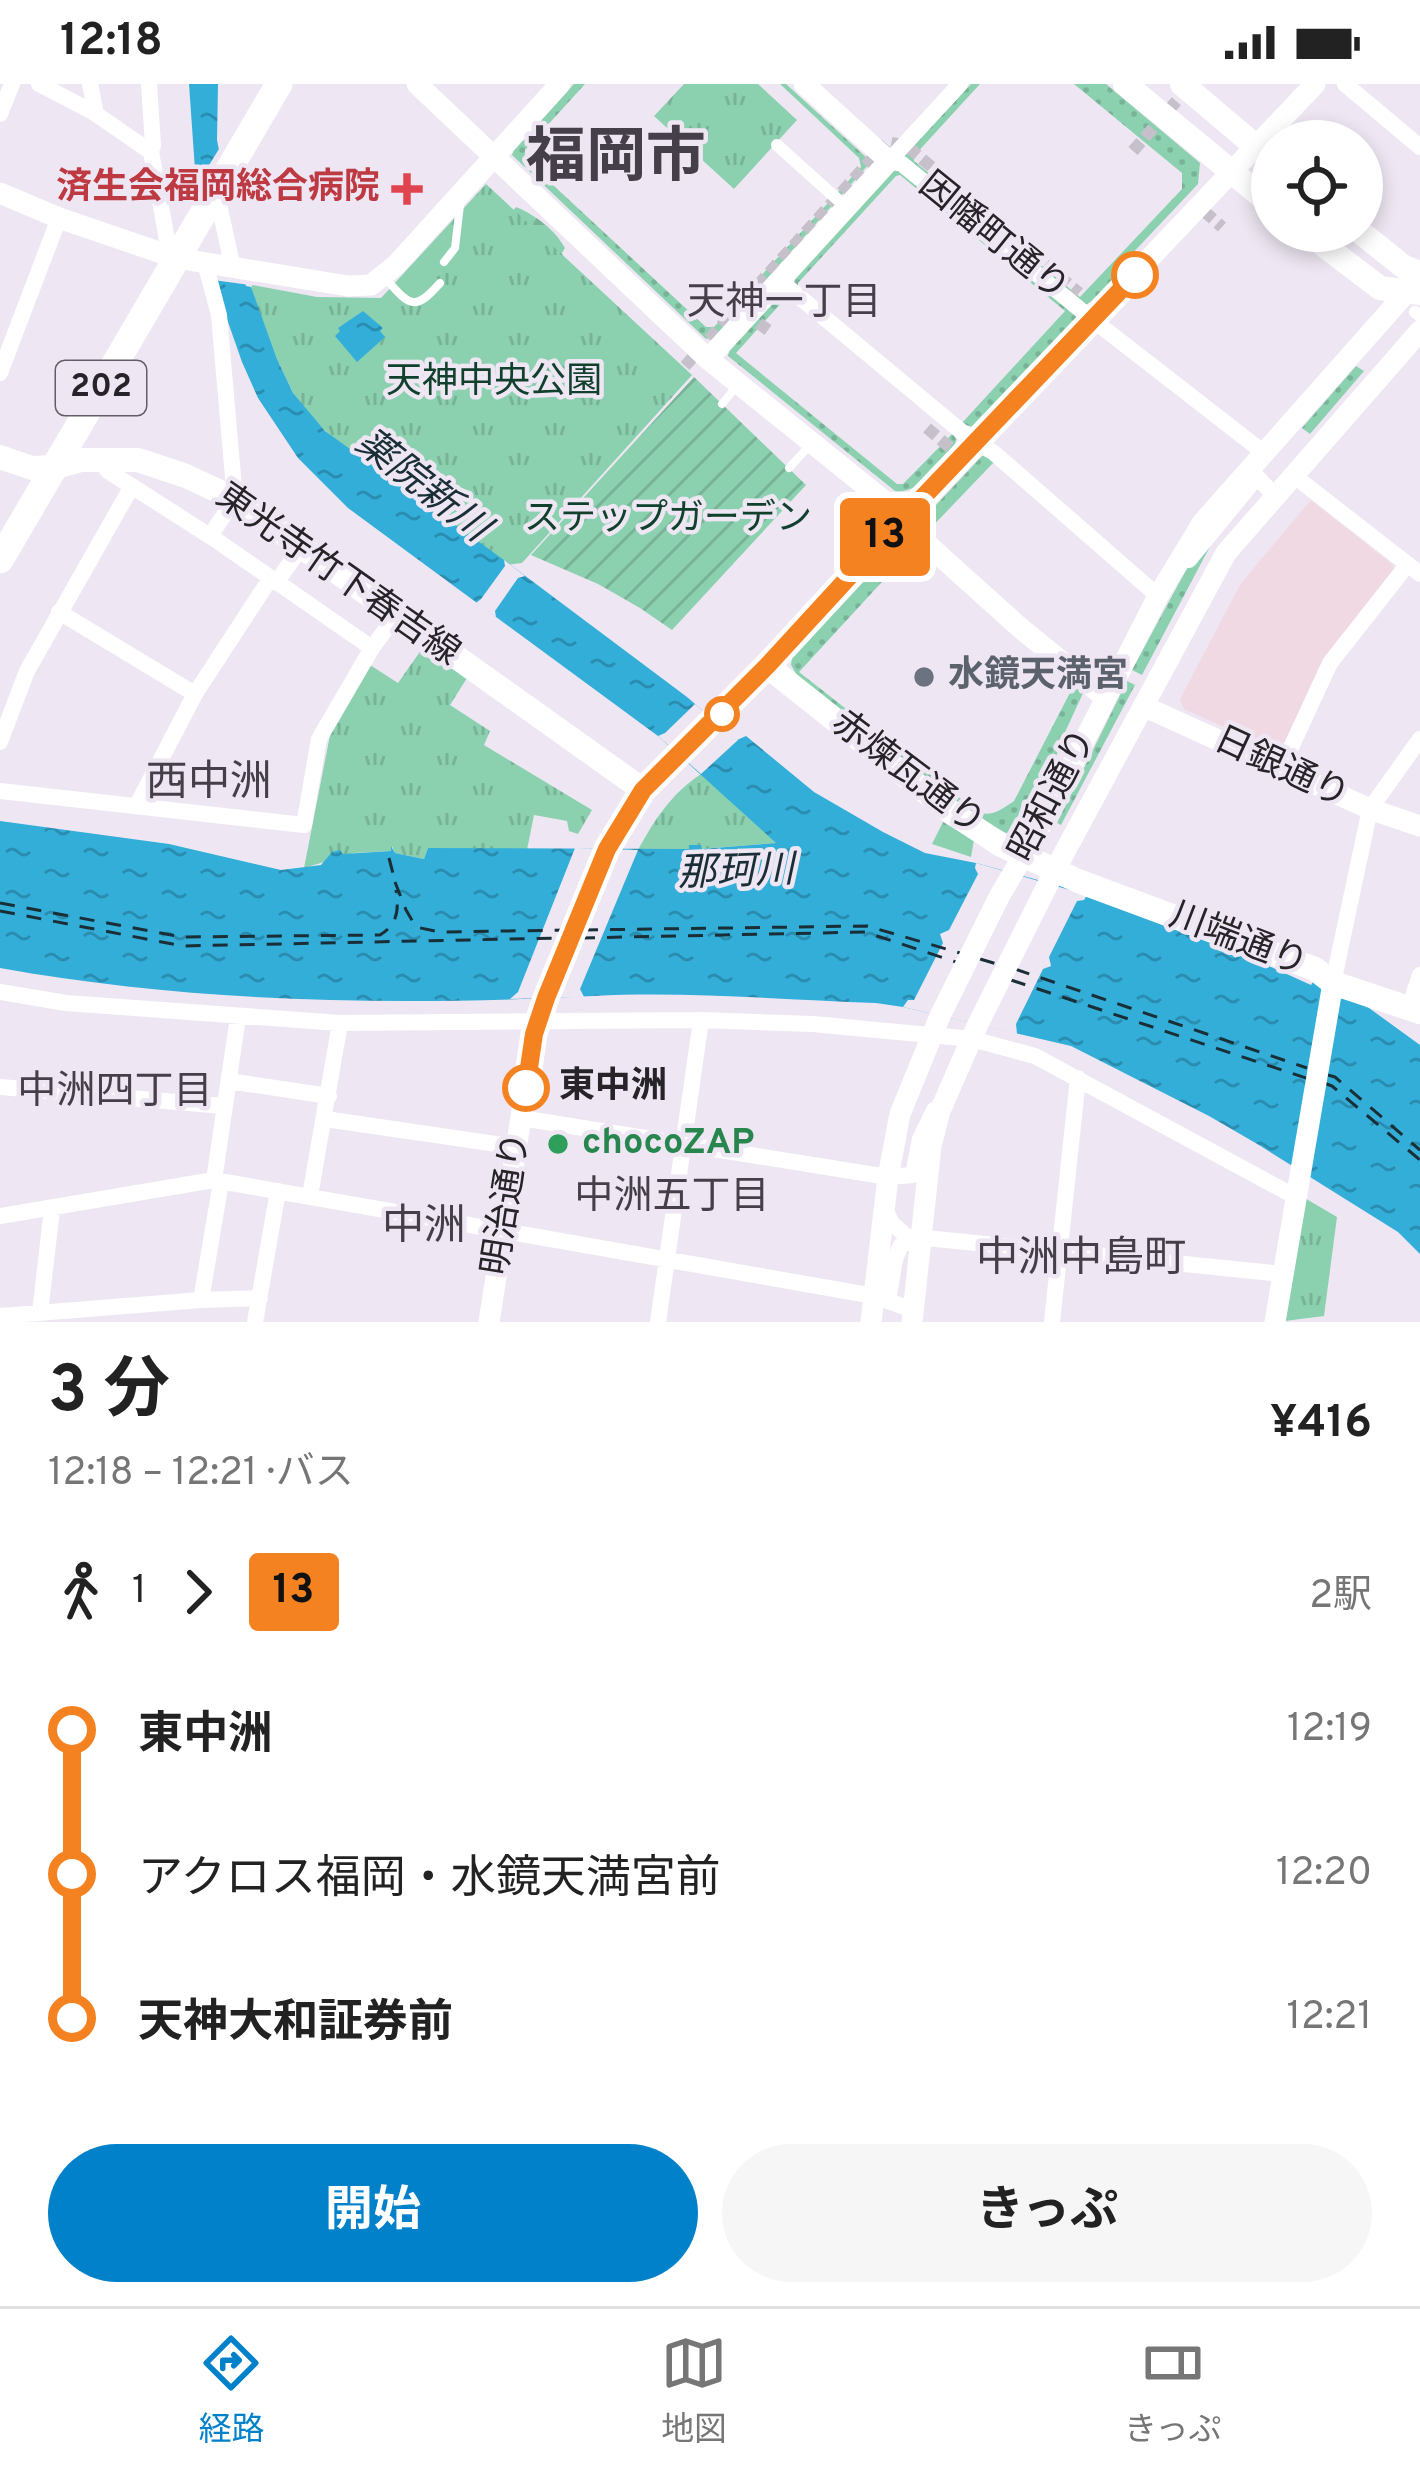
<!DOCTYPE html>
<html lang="ja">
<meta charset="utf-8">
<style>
:root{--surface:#fff;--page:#f6f6f6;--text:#222;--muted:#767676;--line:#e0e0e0;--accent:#0081c9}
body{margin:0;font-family:Overpass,"Noto Sans JP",sans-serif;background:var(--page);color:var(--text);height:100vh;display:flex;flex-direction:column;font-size:45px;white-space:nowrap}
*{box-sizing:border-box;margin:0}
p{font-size:39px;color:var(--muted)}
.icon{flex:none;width:66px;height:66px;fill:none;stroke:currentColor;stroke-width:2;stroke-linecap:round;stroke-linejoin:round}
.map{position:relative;height:1238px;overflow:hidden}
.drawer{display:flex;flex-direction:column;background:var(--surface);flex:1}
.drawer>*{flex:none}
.badge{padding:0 24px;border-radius:9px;font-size:42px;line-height:78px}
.controls{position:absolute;left:1251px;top:36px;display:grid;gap:24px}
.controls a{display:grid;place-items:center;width:132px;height:132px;border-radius:50%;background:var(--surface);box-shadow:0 6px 18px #0003;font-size:60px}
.map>.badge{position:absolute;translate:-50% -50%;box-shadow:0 0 0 6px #fff}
.legs{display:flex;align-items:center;gap:18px;height:132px;padding:0 48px;font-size:39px}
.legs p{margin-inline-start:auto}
.headline{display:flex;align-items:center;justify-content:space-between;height:204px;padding:0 48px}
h1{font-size:66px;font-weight:700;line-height:90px}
.cta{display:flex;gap:24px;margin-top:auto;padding:24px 48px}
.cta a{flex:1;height:138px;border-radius:72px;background:var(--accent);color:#fff;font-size:48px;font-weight:700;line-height:138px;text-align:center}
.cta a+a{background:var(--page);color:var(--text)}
ul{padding:0 48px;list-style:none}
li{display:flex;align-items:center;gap:42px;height:144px;font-size:45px}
li i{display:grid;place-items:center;width:18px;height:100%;margin:0 15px;background:currentColor}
li i::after{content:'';width:30px;height:30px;margin:-15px;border:9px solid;border-radius:50%;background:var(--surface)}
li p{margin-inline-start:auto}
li:first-child i{background:linear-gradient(#0000 50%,currentColor 0)}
li:last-child i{background:linear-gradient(currentColor 50%,#0000 0)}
.status{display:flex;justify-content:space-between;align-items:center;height:84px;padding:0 60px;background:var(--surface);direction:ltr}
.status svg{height:33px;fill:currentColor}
.tabs{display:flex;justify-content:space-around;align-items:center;height:168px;border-top:3px solid var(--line);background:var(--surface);font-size:33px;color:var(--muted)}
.tabs a{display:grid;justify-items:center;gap:6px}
.tabs .current{color:var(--accent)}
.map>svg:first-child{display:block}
</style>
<div class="status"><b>12:18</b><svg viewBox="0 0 49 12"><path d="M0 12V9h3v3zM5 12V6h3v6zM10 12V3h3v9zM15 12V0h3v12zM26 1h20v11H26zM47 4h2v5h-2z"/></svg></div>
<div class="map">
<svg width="1420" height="1238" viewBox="0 0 1420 1238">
<defs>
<pattern id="grass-dots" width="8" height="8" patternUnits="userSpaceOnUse" patternTransform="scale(3)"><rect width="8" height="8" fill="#8bd1b0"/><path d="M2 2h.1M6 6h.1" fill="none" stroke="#78b397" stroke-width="1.8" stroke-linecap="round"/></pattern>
<pattern id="forest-firs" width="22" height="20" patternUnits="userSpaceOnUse" patternTransform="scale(3)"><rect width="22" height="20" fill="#8bd1b0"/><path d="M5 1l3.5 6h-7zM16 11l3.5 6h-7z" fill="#78b397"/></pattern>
<pattern id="park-tufts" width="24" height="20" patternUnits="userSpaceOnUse" patternTransform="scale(3)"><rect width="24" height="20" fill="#8bd1b0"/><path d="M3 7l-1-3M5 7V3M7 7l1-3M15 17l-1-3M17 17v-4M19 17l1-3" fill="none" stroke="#78b397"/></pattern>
<pattern id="garden-furrows" width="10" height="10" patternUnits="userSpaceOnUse" patternTransform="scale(3)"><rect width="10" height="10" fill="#8bd1b0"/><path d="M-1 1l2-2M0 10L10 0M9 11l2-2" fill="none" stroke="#78b397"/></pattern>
<pattern id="water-ripples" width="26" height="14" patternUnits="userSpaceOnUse" patternTransform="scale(3)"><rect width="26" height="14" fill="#32aed9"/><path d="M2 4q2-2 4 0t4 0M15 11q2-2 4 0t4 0" fill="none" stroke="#2a8db0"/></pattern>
</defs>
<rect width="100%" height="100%" fill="#eee7f3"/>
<!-- commercial -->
<path fill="#f1d9e3" d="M1311,416L1393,481L1394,488L1281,669L1184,625L1180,615L1241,499Z"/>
<!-- grass -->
<path fill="url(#grass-dots)" d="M574,0H585L525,66V75L706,243H714L861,83L859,74L780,0H786L867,74L869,80L715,253L706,255L512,71L514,66Z
M971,0H980L914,72V77L1080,213L1182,105V89L1074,0H1106L1200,79L1198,100L1128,174C1122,191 1101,214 1085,221L904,72Z
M899,85L1076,225V234L1071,242L974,343L961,340L1065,227L900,91L896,92L798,199V205L794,199L795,194L890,88Z
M779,210L789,215L784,216L736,269L897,400H903L953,349L956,355L955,363C938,381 921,410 895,407L728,272L730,265Z
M1356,282L1364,287L1310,350L1302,344Z
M983,371L995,377L927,448L922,436Z
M1215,453L1142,591L1132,586L1199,462Z
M908,457L915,462L799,588L979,729C994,732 1002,725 1014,717L1076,597L1084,607L1060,659L1054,681L1018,747L1006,749L976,733L798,593L791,581L792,574L901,458Z
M1127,597L1135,601L1061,741L1057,739Z"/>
<!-- forest -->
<path fill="url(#forest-firs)" d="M516,123C536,131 556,147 565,164L562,169L564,175L510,130Z"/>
<!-- park -->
<path fill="url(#park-tufts)" d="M684,0H758L797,36L734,105L654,32Z
M486,100L692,291L522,479L506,481L335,356L309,331L293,309L277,275L251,205L252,201L317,213L381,214Z
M424,562L467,594L450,621L490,647L484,661L592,726L578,750L569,747L567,737L534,731L527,766L428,764L424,775L395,769L392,762L391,767L354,769L304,784L331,646L367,579L398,599Z
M701,690L777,759L702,765L638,766C655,735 671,710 701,690Z
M943,738L974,756L971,773L932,760Z
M1303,1113L1337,1133L1324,1232L1285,1237Z"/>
<!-- garden -->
<path fill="url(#garden-furrows)" d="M694,293L806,401L672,546L640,524L598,500L531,471Z"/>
<!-- water -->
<path fill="url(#water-ripples)" d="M189,0H218L217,56L246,202L251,203L277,275L293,309L325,347L504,476L687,613L737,656L746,652L814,708L883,748L925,769L976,779L1067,804L1251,874L1311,901L1313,898L1369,924L1420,961V1170L1398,1148L1259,1061L1209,1032L1071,962L903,923L876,919C782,916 687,907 593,912C396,922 195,919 0,884V737L169,760L281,786L321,781L332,768L340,766L343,770L391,767V762L395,769L424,775L428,764L689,765V761H701L702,765L776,759L658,652L348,424L298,374L258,314L242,278L214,198L196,100Z
M363,227L383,244L380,247L385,253L357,278L335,252L340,247L338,244Z"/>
<!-- pier -->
<path fill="#eee7f3" d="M222,60L250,201L213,196L195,104Z
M504,476L525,492L518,494L495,527L496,533L476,519L481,515L505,482Z
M695,620L738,656L701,690L658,652L665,649Z
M575,764L638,766L580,905L584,913L510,915L518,908Z
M976,779L1087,811L1084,816L1077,817L1049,873L1051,882L1043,885L1016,940L1017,950L903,923L908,916H914L943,859L940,850L949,846L978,790L975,784Z"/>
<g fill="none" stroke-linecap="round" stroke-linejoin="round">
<!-- ferry -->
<path stroke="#192e36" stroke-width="3" stroke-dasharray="15 12" stroke-linecap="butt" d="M389,774L395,797
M395,798L406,826L416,843L439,848L568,846
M0,819L182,853L380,851C398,840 399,826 396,806
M0,827L183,862L559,854
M583,846L867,842L960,869
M580,854L865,848L956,878
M980,875L1000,881
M1015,885L1307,984
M1011,896L1309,995
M1328,991L1335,993L1420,1066
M1324,999L1332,1002L1420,1076"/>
<!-- pedestrian-tunnel -->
<path stroke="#c6c0ca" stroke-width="12" stroke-dasharray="12 6" stroke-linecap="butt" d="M1133,67L1187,5
M1204,127L1222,143
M744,229L768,246
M685,282L887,58L907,62L1079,209
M927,344L962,374
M839,449L880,467"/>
<!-- service -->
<path stroke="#fff" stroke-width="8" d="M444,178L455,164L460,121
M384,193C409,220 413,230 440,199
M722,320L736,303
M789,384L811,360"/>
<!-- pedestrian -->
<path stroke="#fff" stroke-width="12" d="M777,61L837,115
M1415,228L1420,232"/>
<!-- minor -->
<path stroke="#fff" stroke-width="16" d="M39,0L93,28L151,68
M90,0L96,30
M149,0L153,61L151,68L168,161L176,174
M960,0L889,77L902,80L1093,236L1263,368
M1345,0L1420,63
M0,30L12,0
M216,107L233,184
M205,179L219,231L234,404L230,422L210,452
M779,196L974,358L993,368L1158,512L1164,505
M0,289L59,134
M100,375L108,387L216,456L372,564
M1293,391L1420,490
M1189,476L1257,393L1275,412
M276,499L302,462
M59,528L195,610
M0,658L27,587L132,402
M1281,685L1330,579L1408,480
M0,707L304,741L319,655L372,564L397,530
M137,721L195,610L270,495
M1333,899L1370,725L1420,655
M0,908L66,919L340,939L701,936L813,940L972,955L1035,972L1294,1112
M1409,924L1420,891
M229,997L329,1012
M0,1003L224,1022
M521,1034L888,1093L913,1091L920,1055L934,1026
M325,1035L517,1063
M214,1096L238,933
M310,1112L340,939
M885,1126L892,1139L906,1152L1283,1190
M0,1132L214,1096L874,1212L913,1226
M877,1212L889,1211L895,1175L901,1161L919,1155
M201,1216L221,1098
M40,1229L52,1125
M0,1232L201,1216L260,1214
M255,1238L278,1107
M658,1238L701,936
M1052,1238L1078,994"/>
<!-- tertiary -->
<path stroke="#fff" stroke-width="21" d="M417,0L708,275L904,433L917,451L1018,542L1106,614
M0,109L59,134L176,174L348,202L371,201L396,181L560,0
M708,275L889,77L804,0
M1143,622L1370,725L1420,742
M489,1238L534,950L607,765L643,706L767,582L904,433L1315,0
M871,1238L888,1093L900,1030L940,932L1000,811L1019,779L1025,773L1158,512L1203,438L1413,201
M912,1238L931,1062L940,1027L978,940L1055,786L1226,469L1420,247
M1275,1238L1333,899"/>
<!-- secondary -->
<path stroke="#fff" stroke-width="24" d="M1125,0L1272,121
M1182,0L1272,76
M1305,147L1380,204L1420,209
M1359,147L1404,183L1420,189
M0,373L32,384L56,383L81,376H138L186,392L233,414L643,706
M767,582L951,728L1001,761L1078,797L1315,885L1333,899L1420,928"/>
<!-- trunk -->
<path stroke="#fff" stroke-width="27" d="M0,476L279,0"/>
</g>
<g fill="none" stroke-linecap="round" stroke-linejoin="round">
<defs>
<path id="line-1" d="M526,1004L534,950L546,914L607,765L643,706L767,582L904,433L1135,191"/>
</defs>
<!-- line-1 casing -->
<use href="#line-1" stroke="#fff" stroke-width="27"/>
<!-- line-1 -->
<use href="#line-1" stroke="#f58220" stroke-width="18"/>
</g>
<!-- markers -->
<path fill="#e0444e" stroke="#eee7f3" stroke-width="4.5" d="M401 87h12v12h12v12h-12v12h-12v-12h-12v-12h12z"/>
<g fill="#fff" stroke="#f58220" stroke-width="6">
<circle cx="1135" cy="191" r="21"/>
<circle cx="722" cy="630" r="15"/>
<circle cx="526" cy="1004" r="21"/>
</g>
<circle fill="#6b7280" stroke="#eee7f3" stroke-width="4.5" cx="924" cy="593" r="12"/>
<circle fill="#2e9e5b" stroke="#eee7f3" stroke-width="4.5" cx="558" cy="1060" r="12"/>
<g text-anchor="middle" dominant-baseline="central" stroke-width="9" stroke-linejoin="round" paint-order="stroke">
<!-- shield labels -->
<rect fill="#eee7f3" stroke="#625e65" stroke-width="3" x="56" y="277" width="90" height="54" rx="9"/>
<g font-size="33" font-weight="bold" fill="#262428">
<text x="101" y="304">202</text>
</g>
<!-- health labels -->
<g font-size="36" font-weight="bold" fill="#be3a42" stroke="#eee7f3" text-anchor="end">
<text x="380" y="105">済生会福岡総合病院</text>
</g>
<!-- street labels -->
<g font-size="36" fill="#262428" stroke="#eee7f3">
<text transform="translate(993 154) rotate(39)">因幡町通り</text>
<text transform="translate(337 492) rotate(35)">東光寺竹下春吉線</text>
<text transform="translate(1281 685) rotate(25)">日銀通り</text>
<text transform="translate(907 690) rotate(37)">赤煉瓦通り</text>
<text transform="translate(1054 712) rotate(-62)">昭和通り</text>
<text transform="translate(1238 857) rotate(21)">川端通り</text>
<text transform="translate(508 1120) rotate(-81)">明治通り</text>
</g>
<!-- park labels -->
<g font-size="36" fill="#11402d" stroke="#eee7f3">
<text x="494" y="299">天神中央公園</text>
<text x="668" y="436">ステップガーデン</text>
</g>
<!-- worship labels -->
<g font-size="36" font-weight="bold" fill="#5b616d" stroke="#eee7f3" text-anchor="start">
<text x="948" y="593">水鏡天満宮</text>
</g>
<!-- stop labels -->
<g font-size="36" font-weight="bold" fill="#262428" stroke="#eee7f3" text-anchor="start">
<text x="559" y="1004">東中洲</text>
</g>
<!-- leisure labels -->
<g font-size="36" font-weight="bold" fill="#27864d" stroke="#eee7f3" text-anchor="start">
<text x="582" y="1060">chocoZAP</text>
</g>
<!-- neighbourhood labels -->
<g font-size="39" fill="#453f49" stroke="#eee7f3">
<text x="784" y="220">天神一丁目</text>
<text x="115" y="1009">中洲四丁目</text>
<text x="672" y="1114">中洲五丁目</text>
</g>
<!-- water labels -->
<g font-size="39" font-style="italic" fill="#192e36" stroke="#eee7f3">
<text transform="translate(421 403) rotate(38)">薬院新川</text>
<text transform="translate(736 790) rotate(-2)">那珂川</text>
</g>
<!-- quarter labels -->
<g font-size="42" fill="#453f49" stroke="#eee7f3">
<text x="209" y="700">西中洲</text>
<text x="424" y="1144">中洲</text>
<text x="1081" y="1176">中洲中島町</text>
</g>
<!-- town labels -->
<g font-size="60" font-weight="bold" fill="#453f49" stroke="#eee7f3">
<text x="616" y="77">福岡市</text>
</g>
</g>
</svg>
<div class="controls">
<a><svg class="icon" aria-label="locate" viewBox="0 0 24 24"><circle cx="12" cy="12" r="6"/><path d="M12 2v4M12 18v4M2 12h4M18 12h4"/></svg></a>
</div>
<b class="badge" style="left:885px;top:453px;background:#f58220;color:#111">13</b>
</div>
<section class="drawer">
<div class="headline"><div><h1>3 分</h1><p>12:18 – 12:21 · バス</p></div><b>¥416</b></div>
<div class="legs"><svg class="icon" aria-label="walk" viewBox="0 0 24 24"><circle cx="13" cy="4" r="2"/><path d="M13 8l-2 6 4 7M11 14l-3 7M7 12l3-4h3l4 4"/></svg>1<svg class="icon" aria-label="forward" viewBox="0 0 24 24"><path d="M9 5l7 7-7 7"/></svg><b class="badge" style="background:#f58220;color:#111">13</b><p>2駅</p></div>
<ul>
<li><i style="color:#f58220"></i><b>東中洲</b><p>12:19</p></li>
<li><i style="color:#f58220"></i><span>アクロス福岡・水鏡天満宮前</span><p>12:20</p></li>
<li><i style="color:#f58220"></i><b>天神大和証券前</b><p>12:21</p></li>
</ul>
<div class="cta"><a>開始</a><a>きっぷ</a></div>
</section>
<nav class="tabs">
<a class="current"><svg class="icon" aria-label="directions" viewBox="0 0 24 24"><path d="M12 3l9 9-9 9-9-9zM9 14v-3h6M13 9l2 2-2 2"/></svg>経路</a>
<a><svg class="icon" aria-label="map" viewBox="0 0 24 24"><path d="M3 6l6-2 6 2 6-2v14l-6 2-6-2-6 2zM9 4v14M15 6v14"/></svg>地図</a>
<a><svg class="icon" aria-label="tickets" viewBox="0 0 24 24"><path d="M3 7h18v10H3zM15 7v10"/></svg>きっぷ</a>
</nav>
